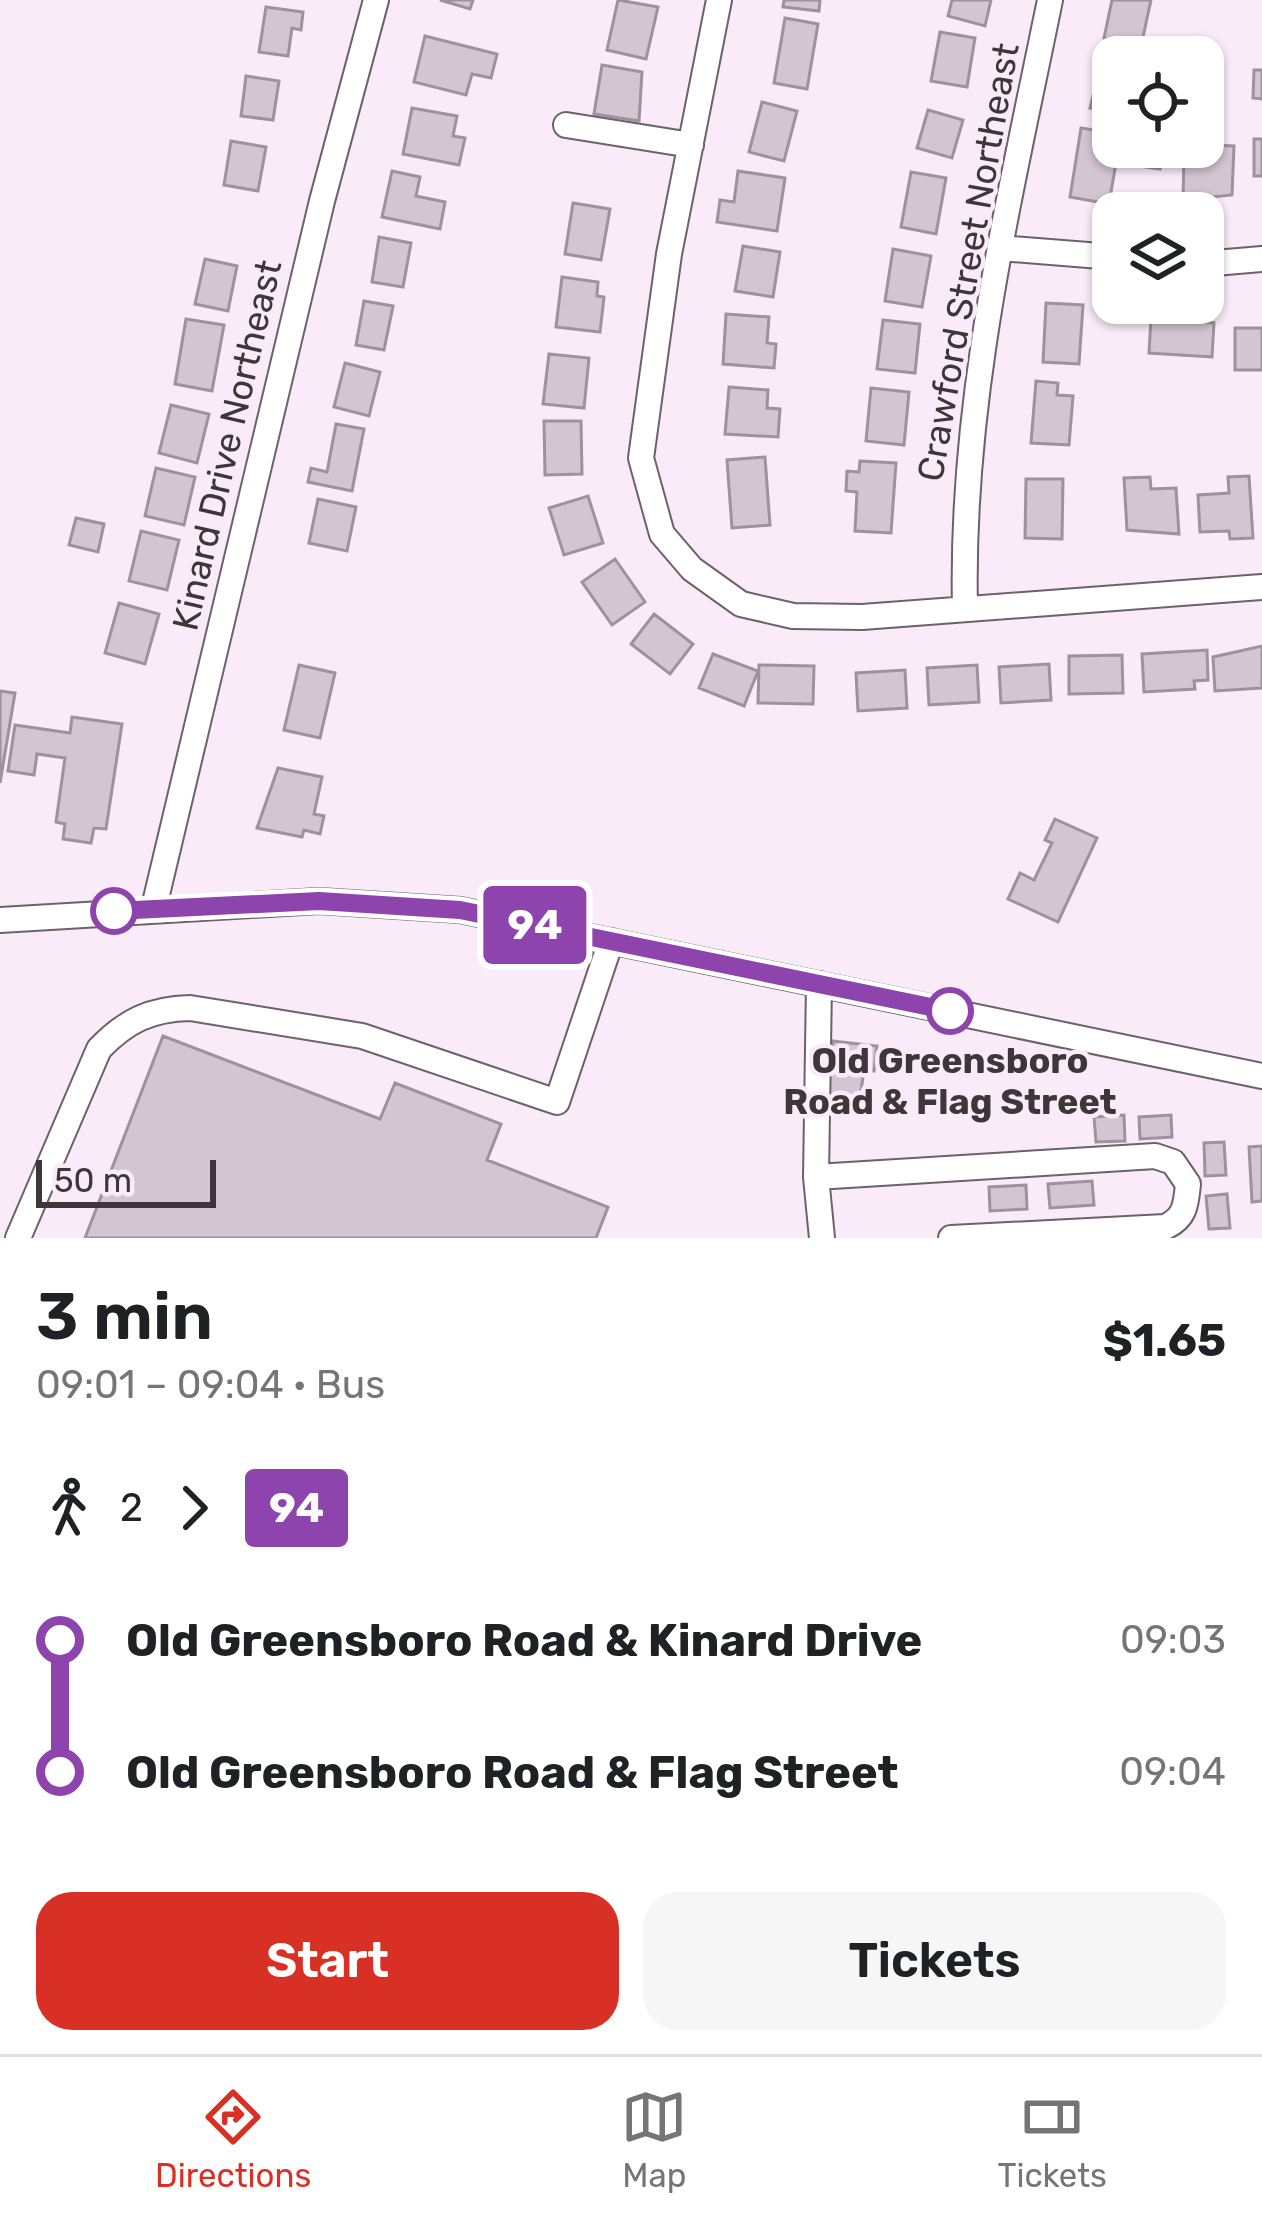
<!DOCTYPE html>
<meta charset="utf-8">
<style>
:root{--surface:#fff;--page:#f6f6f6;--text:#202124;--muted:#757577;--line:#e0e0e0;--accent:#d93025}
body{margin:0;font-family:Rubik,sans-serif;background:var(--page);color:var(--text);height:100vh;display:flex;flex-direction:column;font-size:45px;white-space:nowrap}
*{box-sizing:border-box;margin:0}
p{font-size:39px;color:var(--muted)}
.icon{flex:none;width:66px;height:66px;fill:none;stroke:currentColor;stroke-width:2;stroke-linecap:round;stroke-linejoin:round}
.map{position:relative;height:1238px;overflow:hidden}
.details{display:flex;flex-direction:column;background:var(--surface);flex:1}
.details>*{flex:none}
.badge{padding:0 24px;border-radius:9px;font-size:42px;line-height:78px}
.fabs{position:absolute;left:1092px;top:36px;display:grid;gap:24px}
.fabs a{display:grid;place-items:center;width:132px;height:132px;border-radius:24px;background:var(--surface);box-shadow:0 3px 9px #0004;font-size:60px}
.scale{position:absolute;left:36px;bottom:30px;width:180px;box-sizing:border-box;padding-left:12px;border:6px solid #3d373c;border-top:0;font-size:33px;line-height:42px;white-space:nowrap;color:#3d373c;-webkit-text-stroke:9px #f9ebf7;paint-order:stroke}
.map>.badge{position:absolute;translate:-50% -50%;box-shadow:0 0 0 6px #fff}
.legs{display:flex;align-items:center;gap:18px;height:132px;padding:0 36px;font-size:39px}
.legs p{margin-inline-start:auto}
.headline{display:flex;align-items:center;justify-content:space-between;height:204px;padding:0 36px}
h1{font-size:66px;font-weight:600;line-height:90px}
.action{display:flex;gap:24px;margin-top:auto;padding:24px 36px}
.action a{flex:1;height:138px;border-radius:36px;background:var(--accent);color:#fff;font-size:48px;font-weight:600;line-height:138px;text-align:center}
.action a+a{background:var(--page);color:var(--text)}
ul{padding:0 36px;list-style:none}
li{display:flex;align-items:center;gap:42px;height:132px;font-size:45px}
li i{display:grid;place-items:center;width:18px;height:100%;margin:0 15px;background:currentColor}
li i::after{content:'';width:30px;height:30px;margin:-15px;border:9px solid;border-radius:50%;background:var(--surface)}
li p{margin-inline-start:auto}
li:first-child i{background:linear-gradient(#0000 50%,currentColor 0)}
li:last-child i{background:linear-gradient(currentColor 50%,#0000 0)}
.dock{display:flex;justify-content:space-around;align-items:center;height:168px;border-top:3px solid var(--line);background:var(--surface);font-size:33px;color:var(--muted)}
.dock a{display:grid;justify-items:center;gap:6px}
.dock .active{color:var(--accent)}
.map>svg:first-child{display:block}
</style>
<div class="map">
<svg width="1262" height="1238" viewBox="0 0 1262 1238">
<rect width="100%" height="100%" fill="#f9ebf7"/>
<!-- building -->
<path fill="#d3c5d1" stroke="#9f929e" stroke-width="3" d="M440,0H473L470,9Z
M618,0L658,7L646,59L607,50Z
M784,0H820L819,11L783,7Z
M952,0H991L985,26L948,16Z
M1112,0H1151L1141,46L1104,38Z
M266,7L303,12L301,30L292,28L288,56L259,52Z
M785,18L818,24L807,89L774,83Z
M940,32L975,38L967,87L931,81Z
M425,36L497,54L491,78L472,74L466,95L414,82Z
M1102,58L1113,60V113L1090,108Z
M602,65L642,72L639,121L594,114Z
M1254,70H1262V99L1253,98Z
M246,76L279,81L273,120L241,116Z
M762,102L797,111L784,161L749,152Z
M412,108L457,116L453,136L465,138L459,165L403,154Z
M928,110L963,120L952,158L917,148Z
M1081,128L1113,133V147H1130L1128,159L1117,157L1109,204L1070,197Z
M1254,139H1262V176H1254Z
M231,141L266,147L258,191L224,185Z
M1212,145L1234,146L1232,195L1183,200L1184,155L1212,156Z
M1141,147H1164L1160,169L1139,166Z
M392,171L420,177L416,196L445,202L440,229L382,217Z
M738,171L785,178L777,231L717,222L720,200L734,202Z
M911,172L946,178L936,234L901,227Z
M573,203L610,209L601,260L565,254Z
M379,237L411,243L403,287L372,282Z
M743,246L780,252L773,297L735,291Z
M893,249L931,256L922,307L885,301Z
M205,259L237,266L228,311L195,304Z
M562,277L598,282L597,296L604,297L600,332L556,327Z
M364,301L393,306L384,350L356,345Z
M1046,303L1083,305L1079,364L1043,362Z
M1167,311L1201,313L1200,322L1214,323L1212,357L1149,353L1151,318L1167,319Z
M726,314L769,317L767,343L776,344L774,368L723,364Z
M186,319L224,325L212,391L175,384Z
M883,320L920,324L915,373L877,369Z
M1235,328H1262V370H1235Z
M549,354L589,358L584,408L543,404Z
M345,363L380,372L369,416L334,407Z
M1036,381L1058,383L1057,395L1073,396L1069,445L1031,443Z
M729,387L768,390L767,408L780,409L778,437L725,434Z
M871,388L909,392L904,445L866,441Z
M171,405L209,414L197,463L159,453Z
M544,421H581L582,474L545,475Z
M336,424L364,429L352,491L308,482L311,468L327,472Z
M765,457L770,525L732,528L727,460Z
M860,461L896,463L891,533L855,531L857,492L846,491L847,471L859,472Z
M156,468L195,477L184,525L145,516Z
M1249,476L1253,538L1230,539L1229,531L1200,532L1198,495L1229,493L1228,477Z
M1150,477L1151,489L1176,488L1179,534L1127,530L1124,478Z
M1026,479H1063L1062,539L1025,538Z
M588,496L603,543L564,555L549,508Z
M318,499L356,507L347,551L309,543Z
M76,518L104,524L98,552L69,545Z
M141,531L179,540L167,590L129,581Z
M615,559L645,602L612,625L582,582Z
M119,603L159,614L145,664L105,653Z
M654,614L693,644L670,674L631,644Z
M1262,646V688L1215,691L1213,657Z
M1207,650L1208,680L1194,681L1195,689L1144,692L1142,654Z
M713,654L758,671L744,706L699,688Z
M1122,655L1123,693L1069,694V656Z
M1049,664L1051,700L1001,703L999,667Z
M299,665L335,673L320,738L284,730Z
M759,665L814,666L813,704L758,703Z
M977,665L979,702L929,705L927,668Z
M905,670L907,708L858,711L856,673Z
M0,691L15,693L0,783Z
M72,717L122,724L106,829L94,828L91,843L63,839L65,824L56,822L65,758L37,754L34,775L8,771L15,725L70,733Z
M278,768L322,777L314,814L324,816L320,834L304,830L302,837L257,828Z
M1055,819L1097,838L1058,922L1008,899L1020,873L1034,880L1052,843L1045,840Z
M163,1036L380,1119L395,1083L501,1124L487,1160L608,1207L596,1238H85Z
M833,1041L877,1046L874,1071L864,1070L860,1098L827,1094Z
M1124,1115L1125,1141L1096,1142L1094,1117Z
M1171,1115L1172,1137L1140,1139L1139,1117Z
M1224,1142L1226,1175L1205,1176L1204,1143Z
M1262,1146V1201L1252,1202L1249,1147Z
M1092,1181L1094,1205L1050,1208L1048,1184Z
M1026,1185L1027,1209L990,1211L989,1187Z
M1227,1194L1230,1228L1209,1229L1206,1196Z"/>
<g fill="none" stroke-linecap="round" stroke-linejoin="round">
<defs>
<path id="minor" d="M719,0L669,254L641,458L662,534L692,569L741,604L793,616L862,617L1262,587
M566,125L691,145
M1000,248L1113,257
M1203,264L1262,259
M965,608C960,402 1009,202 1050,0
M154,907L322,201L376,0
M0,920L319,901L460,910L1262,1076
M819,984L816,1177L822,1238
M816,1177L1155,1156L1173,1162L1188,1184C1186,1205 1185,1218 1165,1227L951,1238
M18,1238L99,1049C126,1021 150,1009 190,1008L362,1036L557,1102L611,941"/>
</defs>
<!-- minor casing -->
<use href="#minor" stroke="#6d616c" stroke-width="28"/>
<!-- minor -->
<use href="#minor" stroke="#fff" stroke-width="24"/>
</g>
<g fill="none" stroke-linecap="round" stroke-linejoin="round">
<defs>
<path id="line-1" d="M114,911L319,901L460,910L950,1011"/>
</defs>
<!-- line-1 casing -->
<use href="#line-1" stroke="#fff" stroke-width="27"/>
<!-- line-1 -->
<use href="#line-1" stroke="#8e44ad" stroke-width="18"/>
</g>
<!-- markers -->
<g fill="#fff" stroke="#8e44ad" stroke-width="6">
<circle cx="114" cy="911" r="21"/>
<circle cx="950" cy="1011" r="21"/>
</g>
<g text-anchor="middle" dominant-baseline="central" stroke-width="9" stroke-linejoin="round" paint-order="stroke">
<!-- street labels -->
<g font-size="36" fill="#3d373c" stroke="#f9ebf7">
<text transform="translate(968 262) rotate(-80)">Crawford Street Northeast</text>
<text transform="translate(227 445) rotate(-77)">Kinard Drive Northeast</text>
</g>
<!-- stop labels -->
<g font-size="36" font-weight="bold" fill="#3d373c" stroke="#f9ebf7">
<text x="950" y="1060">Old Greensboro<tspan x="950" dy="41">Road &amp; Flag Street</tspan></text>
</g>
</g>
</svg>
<div class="fabs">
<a><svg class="icon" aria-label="locate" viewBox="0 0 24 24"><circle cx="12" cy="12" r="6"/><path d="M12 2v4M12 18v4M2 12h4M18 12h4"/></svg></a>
<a><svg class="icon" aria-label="layers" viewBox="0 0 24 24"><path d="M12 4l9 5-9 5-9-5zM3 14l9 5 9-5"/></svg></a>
</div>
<div class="scale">50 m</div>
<b class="badge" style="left:535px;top:925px;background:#8e44ad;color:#fff">94</b>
</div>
<section class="details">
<div class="headline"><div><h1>3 min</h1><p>09:01 – 09:04 · Bus</p></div><b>$1.65</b></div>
<div class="legs"><svg class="icon" aria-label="walk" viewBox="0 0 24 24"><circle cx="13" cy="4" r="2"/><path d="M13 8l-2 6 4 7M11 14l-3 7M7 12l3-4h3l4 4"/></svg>2<svg class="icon" aria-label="forward" viewBox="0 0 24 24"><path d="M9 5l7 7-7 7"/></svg><b class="badge" style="background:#8e44ad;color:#fff">94</b></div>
<ul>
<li><i style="color:#8e44ad"></i><b>Old Greensboro Road &amp; Kinard Drive</b><p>09:03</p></li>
<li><i style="color:#8e44ad"></i><b>Old Greensboro Road &amp; Flag Street</b><p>09:04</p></li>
</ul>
<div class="action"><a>Start</a><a>Tickets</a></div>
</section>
<nav class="dock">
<a class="active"><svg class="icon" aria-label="directions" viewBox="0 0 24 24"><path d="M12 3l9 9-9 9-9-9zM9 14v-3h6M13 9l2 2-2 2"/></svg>Directions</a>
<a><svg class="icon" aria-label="map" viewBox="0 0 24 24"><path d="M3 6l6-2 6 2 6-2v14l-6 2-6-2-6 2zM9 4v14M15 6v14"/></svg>Map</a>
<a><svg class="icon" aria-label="tickets" viewBox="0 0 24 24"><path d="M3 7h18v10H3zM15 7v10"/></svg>Tickets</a>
</nav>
